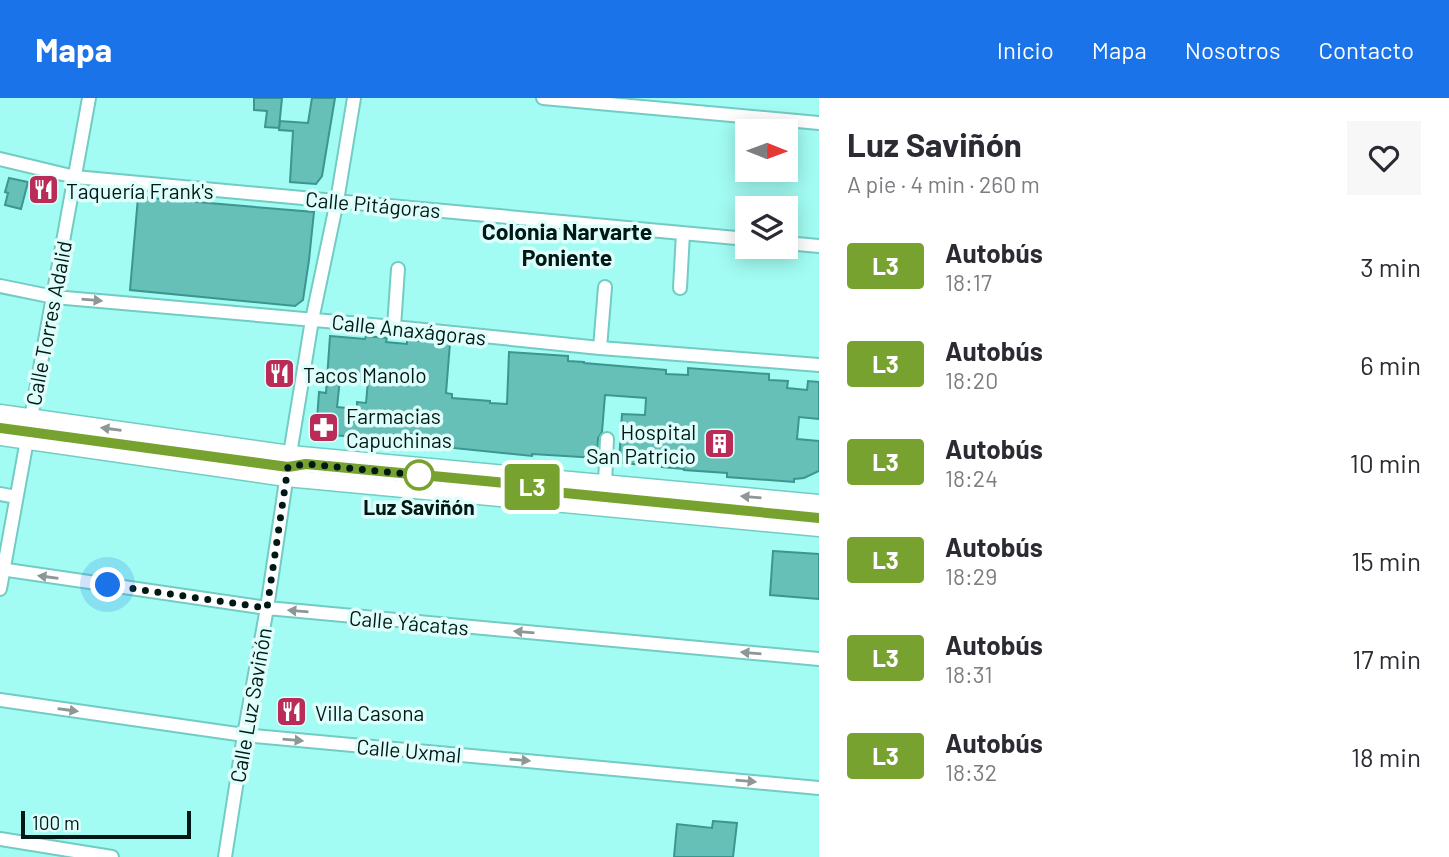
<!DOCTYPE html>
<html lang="es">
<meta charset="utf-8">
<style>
:root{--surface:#fff;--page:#f7f7f7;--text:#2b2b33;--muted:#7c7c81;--accent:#1a73e8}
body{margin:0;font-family:Barlow,sans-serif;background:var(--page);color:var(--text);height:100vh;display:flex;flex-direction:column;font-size:26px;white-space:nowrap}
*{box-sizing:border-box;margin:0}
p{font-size:23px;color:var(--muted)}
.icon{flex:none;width:38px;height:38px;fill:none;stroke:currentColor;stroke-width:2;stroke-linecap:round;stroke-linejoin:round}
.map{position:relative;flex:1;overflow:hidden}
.panel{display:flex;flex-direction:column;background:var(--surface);width:630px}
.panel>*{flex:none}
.badge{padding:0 14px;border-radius:5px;font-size:24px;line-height:46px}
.needle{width:46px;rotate:91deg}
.tools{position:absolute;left:735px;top:21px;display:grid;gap:14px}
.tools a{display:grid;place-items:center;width:63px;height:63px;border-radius:0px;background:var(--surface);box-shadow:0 4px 18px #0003;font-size:35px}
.scale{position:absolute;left:21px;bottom:18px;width:170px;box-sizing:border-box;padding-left:7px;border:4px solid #001816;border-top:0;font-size:19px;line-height:24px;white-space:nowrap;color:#001816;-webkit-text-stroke:5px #ddfefa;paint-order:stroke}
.you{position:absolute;width:35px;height:35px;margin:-18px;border:5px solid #fff;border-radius:50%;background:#1a73e8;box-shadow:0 0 0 10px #1a73e833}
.map>.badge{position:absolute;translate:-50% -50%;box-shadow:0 0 0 4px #fff}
.round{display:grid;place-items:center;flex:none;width:74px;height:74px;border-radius:0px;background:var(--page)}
.summary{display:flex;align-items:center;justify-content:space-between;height:119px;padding:0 28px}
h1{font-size:33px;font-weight:700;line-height:52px}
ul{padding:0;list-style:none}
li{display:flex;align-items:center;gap:21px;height:98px;padding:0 28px}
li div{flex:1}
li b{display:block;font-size:26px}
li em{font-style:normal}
li .badge{min-width:77px;font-weight:700;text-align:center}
header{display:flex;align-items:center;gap:42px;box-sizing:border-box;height:98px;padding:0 35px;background:var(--accent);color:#fff}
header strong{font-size:33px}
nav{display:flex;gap:38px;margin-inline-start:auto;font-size:24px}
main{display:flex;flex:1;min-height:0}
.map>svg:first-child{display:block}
</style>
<header>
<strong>Mapa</strong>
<nav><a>Inicio</a><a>Mapa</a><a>Nosotros</a><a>Contacto</a></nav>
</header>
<main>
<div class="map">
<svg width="819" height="759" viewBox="0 0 819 759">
<rect width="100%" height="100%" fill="#a2fcf3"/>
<!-- building -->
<path fill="#66c0b8" stroke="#3a968f" stroke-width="2" fill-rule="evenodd" d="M254,0H282L279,30L265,29L267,13L254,12Z
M312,0H335L322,78L316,86L290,84L293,33L279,32L280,23L308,25Z
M9,80L28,84L21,111L5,107L8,95L5,94Z
M138,99L314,114L309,162L303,202L295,208L130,192Z
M330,238L365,241L366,238L387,240L386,244L407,246V242L450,245L446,295L452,296V300L490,303V305L507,306L509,254L568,258V263L584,264V265L666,272V276L688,277V270L769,276V282L788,283L787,290L807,292L808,283L819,284V321L799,319L797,341L819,343V373L804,380L794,381V384L727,379V375L684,372V371L662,369V368L619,365L622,316L645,317L646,300L605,297L602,334L598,340L597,360L532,356V358L453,350L454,347L426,344V337L404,335L403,342L316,336L319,294L326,295ZM340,281L368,283L366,305L357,304V311L337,309Z
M773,453L819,456V501L770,497Z
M713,723L737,725L733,759H674L677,726L712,730Z"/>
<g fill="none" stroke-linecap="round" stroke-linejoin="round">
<defs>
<path id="minor" d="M543,0L819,25
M0,61L75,79L747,141
M786,145L819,148
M0,188L54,199L394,229L600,250L819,267
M680,190L683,135
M394,229L398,171
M600,250L605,189
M0,330L288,369L294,373
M288,369L306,366L527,387L544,393L819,420
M605,385L607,341
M0,396L16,399
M520,398H526L544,393
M0,471L267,510L819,561
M0,491L89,0
M0,602L244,637L819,690
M0,741L112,759
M225,759L244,637L267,510L290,356L312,222L337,103L354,0"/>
<path id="major" d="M0,315L290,356L819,405
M0,339L286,380L819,430"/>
</defs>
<!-- minor casing -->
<use href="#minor" stroke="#72ccc4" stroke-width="16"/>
<!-- major casing -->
<use href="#major" stroke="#72ccc4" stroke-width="19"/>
<!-- minor -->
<use href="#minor" stroke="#fff" stroke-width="12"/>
<!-- major -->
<use href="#major" stroke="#fff" stroke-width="16"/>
</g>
<!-- one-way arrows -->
<defs><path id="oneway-solid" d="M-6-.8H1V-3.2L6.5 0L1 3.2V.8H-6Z" transform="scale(1.75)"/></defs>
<g fill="#8c9796">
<use href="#oneway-solid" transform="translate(92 202) rotate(5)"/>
<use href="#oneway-solid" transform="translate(111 331) rotate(-172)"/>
<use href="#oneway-solid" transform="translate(751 399) rotate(-175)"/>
<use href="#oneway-solid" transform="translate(48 479) rotate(-172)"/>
<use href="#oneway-solid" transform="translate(298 513) rotate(-175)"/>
<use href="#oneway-solid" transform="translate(524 534) rotate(-175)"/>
<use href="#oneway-solid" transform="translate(751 555) rotate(-175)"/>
<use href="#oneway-solid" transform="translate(68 612) rotate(8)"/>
<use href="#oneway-solid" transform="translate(293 642) rotate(5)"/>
<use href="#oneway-solid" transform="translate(520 662) rotate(5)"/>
<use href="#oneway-solid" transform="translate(746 683) rotate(5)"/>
</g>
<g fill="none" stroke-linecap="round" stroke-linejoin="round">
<defs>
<path id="line" d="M0,330L288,369L306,366L527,387L544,393L819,420"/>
</defs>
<!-- line casing -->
<use href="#line" stroke="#fff" stroke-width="16"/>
<!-- line -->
<use href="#line" stroke="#78a22f" stroke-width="10"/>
<!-- walk -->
<path stroke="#001816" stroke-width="7" stroke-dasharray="0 12.6" d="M108,487L267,510L288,369L306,366L419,377"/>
</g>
<!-- icons -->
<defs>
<symbol id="restaurant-square" viewBox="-11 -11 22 22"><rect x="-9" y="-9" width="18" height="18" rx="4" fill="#ba2b57" stroke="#ddfefa"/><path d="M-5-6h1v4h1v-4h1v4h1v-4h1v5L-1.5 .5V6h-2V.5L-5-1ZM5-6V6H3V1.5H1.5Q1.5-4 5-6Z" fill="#fff"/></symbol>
<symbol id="pharmacy-square" viewBox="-11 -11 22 22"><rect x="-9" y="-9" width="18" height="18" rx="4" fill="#ba2b57" stroke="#ddfefa"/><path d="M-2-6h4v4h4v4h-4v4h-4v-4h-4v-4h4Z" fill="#fff"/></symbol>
<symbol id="building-square" viewBox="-11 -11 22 22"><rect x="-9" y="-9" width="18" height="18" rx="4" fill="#ba2b57" stroke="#ddfefa"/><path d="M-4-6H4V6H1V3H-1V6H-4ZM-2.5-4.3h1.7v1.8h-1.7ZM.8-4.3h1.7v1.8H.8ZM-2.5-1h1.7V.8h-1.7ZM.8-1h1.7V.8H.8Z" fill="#fff"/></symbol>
</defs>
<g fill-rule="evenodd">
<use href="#restaurant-square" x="26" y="74" width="35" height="35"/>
<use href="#restaurant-square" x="262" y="258" width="35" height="35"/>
<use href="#pharmacy-square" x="306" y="312" width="35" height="35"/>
<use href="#building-square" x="702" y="328" width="35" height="35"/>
<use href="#restaurant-square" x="274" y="596" width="35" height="35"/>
</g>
<!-- markers -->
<circle fill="#fff" stroke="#78a22f" stroke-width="3.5" cx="419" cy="377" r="14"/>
<g text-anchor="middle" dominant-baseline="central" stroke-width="7" stroke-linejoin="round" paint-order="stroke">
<!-- poi labels -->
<g font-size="21" fill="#001816" stroke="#ddfefa" text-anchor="start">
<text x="66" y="92">Taquería Frank's</text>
<text x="303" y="276">Tacos Manolo</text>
<text x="346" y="317">Farmacias<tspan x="346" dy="24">Capuchinas</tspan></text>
<text x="696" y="333" text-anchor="end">Hospital<tspan x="696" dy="24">San Patricio</tspan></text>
<text x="315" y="614">Villa Casona</text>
</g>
<!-- street labels -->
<g font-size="21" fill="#001816" stroke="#ddfefa">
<text transform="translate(373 106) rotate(5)">Calle Pitágoras</text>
<text transform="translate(48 225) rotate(-79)">Calle Torres Adalid</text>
<text transform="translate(409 231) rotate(6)">Calle Anaxágoras</text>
<text transform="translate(409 524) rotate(5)">Calle Yácatas</text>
<text transform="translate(250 607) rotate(-80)">Calle Luz Saviñón</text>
<text transform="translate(409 652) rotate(5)">Calle Uxmal</text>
</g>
<!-- stop labels -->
<g font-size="21" font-weight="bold" fill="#001816" stroke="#ddfefa">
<text x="419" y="408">Luz Saviñón</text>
</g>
<!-- neighbourhood labels -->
<g font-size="23" font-weight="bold" fill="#001816" stroke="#ddfefa">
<text x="567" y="133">Colonia Narvarte<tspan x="567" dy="26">Poniente</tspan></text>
</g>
</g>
</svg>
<div class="tools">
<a><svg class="needle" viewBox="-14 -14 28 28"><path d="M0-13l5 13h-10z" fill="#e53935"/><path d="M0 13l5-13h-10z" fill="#7c7c81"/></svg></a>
<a><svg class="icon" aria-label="layers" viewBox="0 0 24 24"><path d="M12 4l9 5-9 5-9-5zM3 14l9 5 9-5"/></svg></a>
</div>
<div class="scale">100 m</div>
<div class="you" style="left:108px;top:487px"></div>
<b class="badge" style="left:532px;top:389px;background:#78a22f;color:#fff">L3</b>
</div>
<section class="panel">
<div class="summary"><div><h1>Luz Saviñón</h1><p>A pie · 4 min · 260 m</p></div><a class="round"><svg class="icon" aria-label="heart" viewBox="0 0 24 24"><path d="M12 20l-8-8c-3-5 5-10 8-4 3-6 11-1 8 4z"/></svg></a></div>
<ul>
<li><span class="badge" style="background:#78a22f;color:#fff">L3</span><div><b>Autobús</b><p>18:17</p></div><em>3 min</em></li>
<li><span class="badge" style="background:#78a22f;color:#fff">L3</span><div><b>Autobús</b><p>18:20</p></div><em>6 min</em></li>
<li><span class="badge" style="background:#78a22f;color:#fff">L3</span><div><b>Autobús</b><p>18:24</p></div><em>10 min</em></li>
<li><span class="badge" style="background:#78a22f;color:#fff">L3</span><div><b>Autobús</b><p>18:29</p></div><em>15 min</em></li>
<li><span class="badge" style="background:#78a22f;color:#fff">L3</span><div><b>Autobús</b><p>18:31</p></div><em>17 min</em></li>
<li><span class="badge" style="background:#78a22f;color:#fff">L3</span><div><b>Autobús</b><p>18:32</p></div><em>18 min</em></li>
</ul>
</section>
</main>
